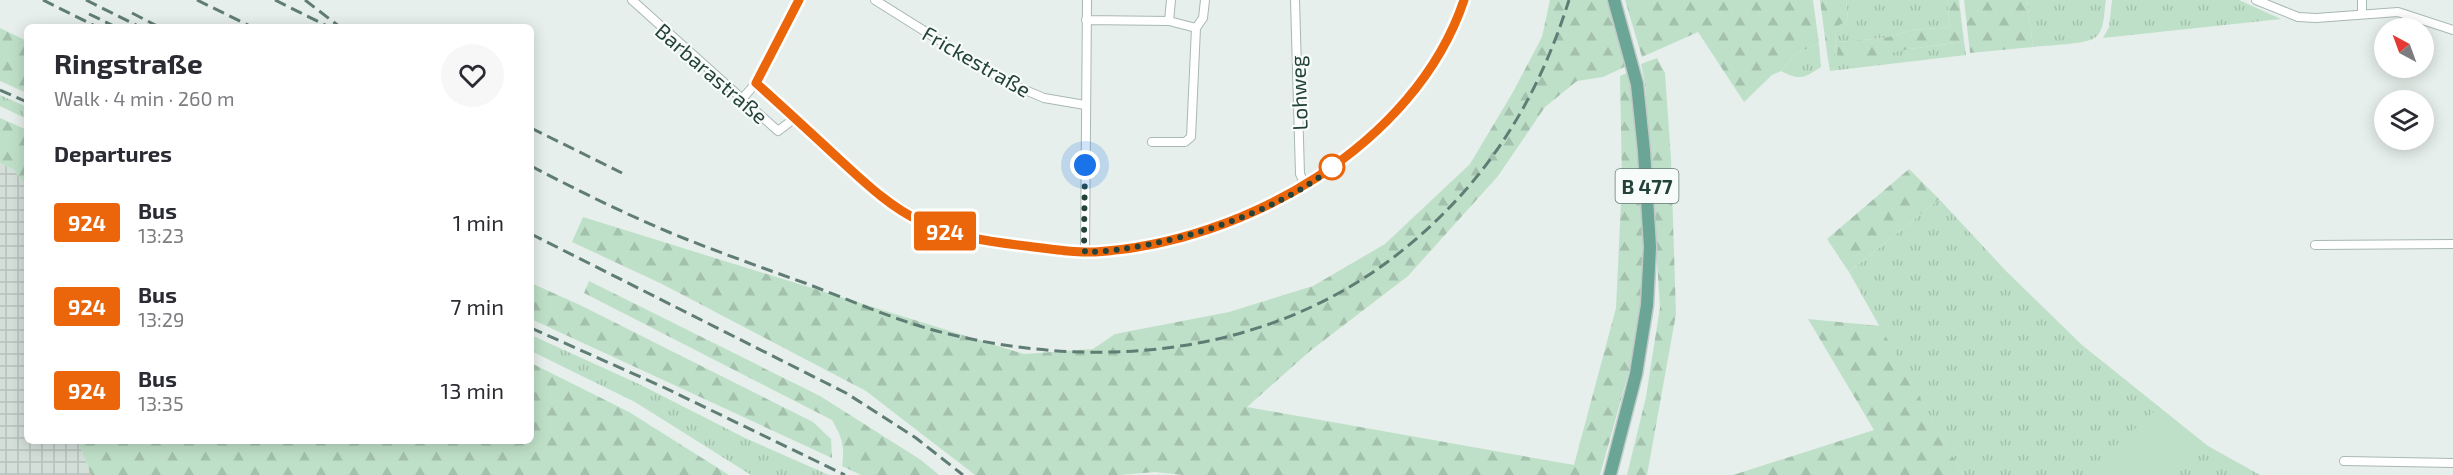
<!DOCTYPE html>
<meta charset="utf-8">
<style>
:root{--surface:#fff;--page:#f7f7f7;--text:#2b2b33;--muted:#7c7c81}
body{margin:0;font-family:"Exo 2",sans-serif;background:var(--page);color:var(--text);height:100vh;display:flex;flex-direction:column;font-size:22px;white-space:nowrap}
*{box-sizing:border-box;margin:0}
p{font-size:20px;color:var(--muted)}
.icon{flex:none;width:33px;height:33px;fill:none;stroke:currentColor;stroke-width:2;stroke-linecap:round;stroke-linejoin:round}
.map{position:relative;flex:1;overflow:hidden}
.side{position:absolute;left:24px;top:24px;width:510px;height:420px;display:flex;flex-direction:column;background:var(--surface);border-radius:9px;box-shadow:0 3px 15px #0003}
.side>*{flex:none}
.badge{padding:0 12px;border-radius:4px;font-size:21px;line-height:39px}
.needle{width:39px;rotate:319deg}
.tools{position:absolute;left:2374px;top:18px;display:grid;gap:12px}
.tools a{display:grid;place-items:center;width:60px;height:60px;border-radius:50%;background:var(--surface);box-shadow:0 3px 15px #0003;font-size:30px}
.you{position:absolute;width:30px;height:30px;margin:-15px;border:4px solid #fff;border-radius:50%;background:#1a73e8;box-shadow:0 0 0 9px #1a73e833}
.map>.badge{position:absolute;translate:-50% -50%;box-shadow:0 0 0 3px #fff}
h2{padding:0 30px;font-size:22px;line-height:54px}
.round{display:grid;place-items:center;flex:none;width:63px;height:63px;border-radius:32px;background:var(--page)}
.overview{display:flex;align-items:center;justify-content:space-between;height:102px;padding:0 30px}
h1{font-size:28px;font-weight:700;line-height:45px}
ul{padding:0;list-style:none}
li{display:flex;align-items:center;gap:18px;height:84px;padding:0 30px}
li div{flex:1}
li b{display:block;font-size:22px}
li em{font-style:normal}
li .badge{min-width:66px;font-weight:700;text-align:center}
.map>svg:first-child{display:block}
</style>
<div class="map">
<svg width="2453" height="475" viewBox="0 0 2453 475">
<defs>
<pattern id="industrial-grid" width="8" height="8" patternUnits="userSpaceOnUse" patternTransform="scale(1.5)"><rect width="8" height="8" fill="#d4dfda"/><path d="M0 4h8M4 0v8" fill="none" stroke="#b6c1bc"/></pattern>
<pattern id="grass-tufts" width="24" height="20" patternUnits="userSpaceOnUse" patternTransform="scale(1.5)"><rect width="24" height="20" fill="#bfe0c8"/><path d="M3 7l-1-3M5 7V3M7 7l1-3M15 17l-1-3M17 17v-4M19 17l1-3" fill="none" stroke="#a4c1ad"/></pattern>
<pattern id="forest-firs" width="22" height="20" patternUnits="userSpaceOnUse" patternTransform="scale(1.5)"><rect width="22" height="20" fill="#bfe0c8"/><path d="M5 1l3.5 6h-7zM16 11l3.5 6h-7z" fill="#a4c1ad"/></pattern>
</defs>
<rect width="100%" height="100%" fill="#e6efeb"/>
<!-- industrial -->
<path fill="url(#industrial-grid)" d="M0,163L14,170L27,187V441H78L91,475H0Z"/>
<!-- grass -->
<path fill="url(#grass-tufts)" d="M1846,0H1947L1950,27L1914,30L1884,38L1838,42L1909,49L1964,42L1966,55L1830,71L1828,60L1835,58L1836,26L1848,20Z
M2027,0H2106C2104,10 2105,28 2097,36C2089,45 2046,45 2033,47Z
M2112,0H2239L2281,19L2103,38L2109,27Z
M1819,44L1821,67C1804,78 1800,81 1781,71L1796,53Z
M0,95L27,107V119L0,106Z
M1939,199L2006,271L2082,345L2208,446L2260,475H1963L1849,272Z
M531,335L641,385L745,438L829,475H751L635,402L531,351Z"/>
<!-- forest -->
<path fill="url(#forest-firs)" d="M1550,0H1608L1628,39L1633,63L1603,77L1577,81L1545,107L1498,176L1408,276L1310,351L1247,407L1574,465L1616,308L1622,181L1620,76L1636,69L1647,306L1600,475H1183L1155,472L1120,475H975L866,391L662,284L572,242L583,217L1024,354L1093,349L1115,334L1229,312L1313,286L1385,244L1470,164L1513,92L1542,37Z
M1625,0H1813L1819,44L1796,53L1781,71L1772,75L1744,102L1698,32L1642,57Z
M1820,0H1846L1848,20L1836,27L1835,58L1828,60Z
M1947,0H1959L1964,42L1909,49L1852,61L1837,59L1838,42L1884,38L1914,30L1950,27Z
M1964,0H2027L2033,47L1970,53Z
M0,28L27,41V93L0,81Z
M1657,58L1665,73L1671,159L1676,314L1647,475H1627L1646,397L1660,307L1645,84L1641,64Z
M0,118L27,130V187L14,170L0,163Z
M1909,169L1939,199L1849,272L1827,239Z
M589,281L820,396L921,460L939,475H861L842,466C845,447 842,437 832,420L584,293Z
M531,283L580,305L813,422L831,439L832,458L531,319Z
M1808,319L1880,326L1963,475H1733L1874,430Z
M531,363L629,412L729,475H91L78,441H531Z"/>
<!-- pitch -->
<path fill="#bfe0c8" d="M2159,407L2202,444L2166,475H2083Z"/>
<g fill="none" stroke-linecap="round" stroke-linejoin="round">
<defs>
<path id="street" d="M632,0L778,131L795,118
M875,0L1004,81L1044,98L1085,105
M1295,0L1300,174L1305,185
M2256,0L2298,17L2316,18L2398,12L2453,30
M2362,0V14
M1086,20L1169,21L1196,28L1191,137L1185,142H1152
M1169,21L1171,0
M1196,28L1203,18L1205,0
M756,83C784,108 812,134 839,159C864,182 891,208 922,222C953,236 985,241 1018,245C1044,248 1070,253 1095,251C1243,243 1415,146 1464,0
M742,99L756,83L799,0
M2315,245L2453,244
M1085,252L1087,0
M2344,461L2453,463"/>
<path id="primary" d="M1610,475L1636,374L1647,305L1650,247L1644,151L1637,84L1614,0"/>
</defs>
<!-- street casing -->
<use href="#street" stroke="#a8b8b2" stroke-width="10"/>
<!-- primary casing -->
<use href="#primary" stroke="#c2cac8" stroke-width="15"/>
<!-- street -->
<use href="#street" stroke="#fff" stroke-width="8"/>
<!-- primary -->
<use href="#primary" stroke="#6aa596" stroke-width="12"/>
<!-- rail -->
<path stroke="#5f7d75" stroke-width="3" stroke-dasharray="12 6" stroke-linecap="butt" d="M43,0L97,27
M86,0L140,27
M197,0L252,27
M275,0L329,27
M305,0L340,27
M132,13L159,27
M89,14L116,27
M0,90L27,102
M531,128L622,173
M531,166C577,190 623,213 671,233C715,251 760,267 805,283C847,299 890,318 933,330C1090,372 1262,358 1394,257C1482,189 1536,105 1569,0
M531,234L846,393L916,438L963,475
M531,328L663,387L845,475"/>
</g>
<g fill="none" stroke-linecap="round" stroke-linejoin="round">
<defs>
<path id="line" d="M799,0L756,83C784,108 812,134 839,159C864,182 891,208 922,222C953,236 985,241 1018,245C1044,248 1070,253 1095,252C1243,243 1415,146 1464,0"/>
</defs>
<!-- line casing -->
<use href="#line" stroke="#fff" stroke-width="14"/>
<!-- line -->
<use href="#line" stroke="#eb660b" stroke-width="9"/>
<!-- walk -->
<path stroke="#24423a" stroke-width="6" stroke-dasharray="0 10.8" d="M1085,165L1084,239L1085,252H1088C1160,250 1278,214 1332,167"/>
</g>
<!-- markers -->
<circle fill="#fff" stroke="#eb660b" stroke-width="3" cx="1332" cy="167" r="12"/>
<g text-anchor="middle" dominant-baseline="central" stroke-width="4.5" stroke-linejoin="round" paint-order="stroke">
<!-- shield labels -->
<rect fill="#f7fbf9" stroke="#637a73" stroke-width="1.5" x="1615.5" y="169" width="63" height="34" rx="4.5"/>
<g font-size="20" font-weight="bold" fill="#24423a">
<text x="1647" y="186">B 477</text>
</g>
<!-- street labels -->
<g font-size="21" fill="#24423a" stroke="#f7fbf9">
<text transform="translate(977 61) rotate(30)">Frickestraße</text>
<text transform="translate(712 73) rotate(41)">Barbarastraße</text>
<text transform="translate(1298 93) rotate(-92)">Lohweg</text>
</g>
</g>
</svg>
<div class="tools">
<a><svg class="needle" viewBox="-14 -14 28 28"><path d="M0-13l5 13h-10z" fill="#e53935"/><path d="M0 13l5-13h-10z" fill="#7c7c81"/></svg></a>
<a><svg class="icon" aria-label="layers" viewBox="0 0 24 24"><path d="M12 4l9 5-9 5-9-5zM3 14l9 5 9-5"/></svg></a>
</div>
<div class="you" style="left:1085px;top:165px"></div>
<b class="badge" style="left:945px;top:231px;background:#eb660b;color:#fff">924</b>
<section class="side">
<div class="overview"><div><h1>Ringstraße</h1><p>Walk · 4 min · 260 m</p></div><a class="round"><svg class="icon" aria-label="heart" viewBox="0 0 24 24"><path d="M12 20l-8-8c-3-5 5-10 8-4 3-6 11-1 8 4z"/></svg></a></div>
<h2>Departures</h2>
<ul>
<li><span class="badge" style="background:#eb660b;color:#fff">924</span><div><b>Bus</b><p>13:23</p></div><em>1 min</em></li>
<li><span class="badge" style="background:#eb660b;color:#fff">924</span><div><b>Bus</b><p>13:29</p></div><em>7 min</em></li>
<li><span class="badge" style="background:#eb660b;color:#fff">924</span><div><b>Bus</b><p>13:35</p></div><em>13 min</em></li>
</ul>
</section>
</div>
